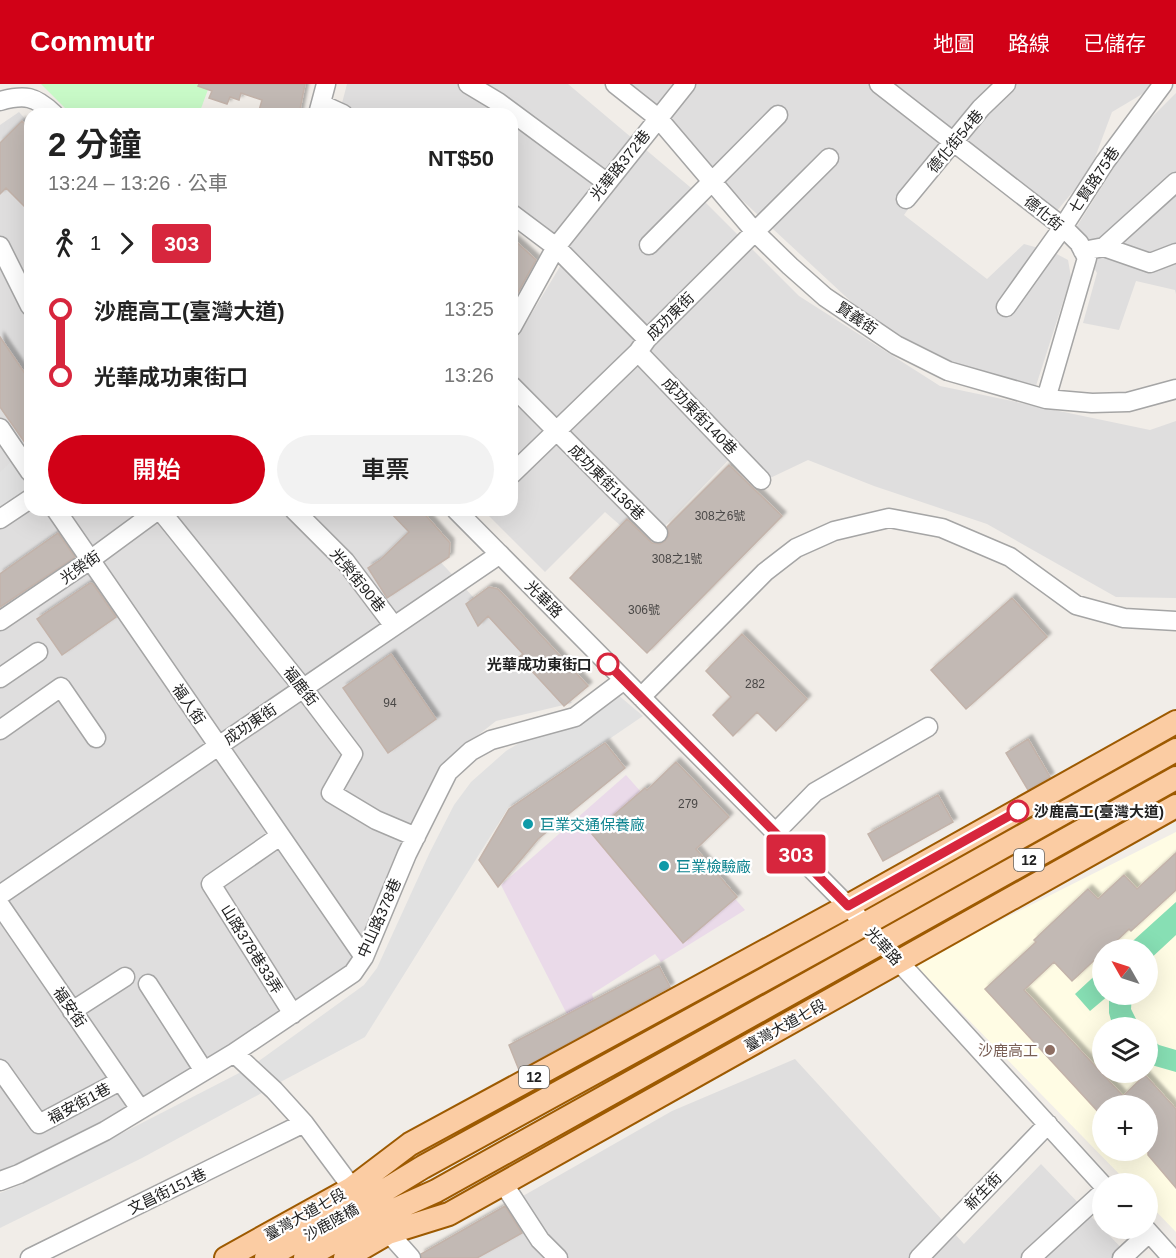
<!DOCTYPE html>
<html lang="zh-TW">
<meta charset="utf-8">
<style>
:root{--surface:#fff;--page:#f2f2f2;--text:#222;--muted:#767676;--accent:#d10117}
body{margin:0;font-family:Arial,"Noto Sans TC",sans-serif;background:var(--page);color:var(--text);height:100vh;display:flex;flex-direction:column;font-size:22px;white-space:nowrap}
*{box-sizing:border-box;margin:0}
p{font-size:20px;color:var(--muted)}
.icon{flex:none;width:33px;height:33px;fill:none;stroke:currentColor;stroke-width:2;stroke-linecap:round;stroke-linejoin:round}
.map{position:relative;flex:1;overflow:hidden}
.details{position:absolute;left:24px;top:24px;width:494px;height:408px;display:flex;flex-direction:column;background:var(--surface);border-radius:18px;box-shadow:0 6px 24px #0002}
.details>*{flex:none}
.badge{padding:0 12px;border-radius:4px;font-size:21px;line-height:39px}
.needle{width:39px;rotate:309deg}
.controls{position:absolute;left:1092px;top:855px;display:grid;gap:12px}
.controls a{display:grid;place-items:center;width:66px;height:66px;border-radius:50%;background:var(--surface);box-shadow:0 6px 24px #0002;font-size:30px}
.map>.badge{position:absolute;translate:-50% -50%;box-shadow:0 0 0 3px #fff}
.legs{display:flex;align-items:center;gap:9px;height:66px;padding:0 24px;font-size:20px}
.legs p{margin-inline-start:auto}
.overview{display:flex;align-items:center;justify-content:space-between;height:102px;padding:0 24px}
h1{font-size:33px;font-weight:600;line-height:45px}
.action{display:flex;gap:12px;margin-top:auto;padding:12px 24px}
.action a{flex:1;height:69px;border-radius:36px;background:var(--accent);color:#fff;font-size:24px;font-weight:600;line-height:69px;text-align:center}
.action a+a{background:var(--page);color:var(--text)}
ul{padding:0 24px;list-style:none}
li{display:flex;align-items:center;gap:21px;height:66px;font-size:22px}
li i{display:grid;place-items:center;width:9px;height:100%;margin:0 8px;background:currentColor}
li i::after{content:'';width:15px;height:15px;margin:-8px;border:4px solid;border-radius:50%;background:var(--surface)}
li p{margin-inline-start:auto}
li:first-child i{background:linear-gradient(#0000 50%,currentColor 0)}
li:last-child i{background:linear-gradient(currentColor 50%,#0000 0)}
header{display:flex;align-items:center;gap:36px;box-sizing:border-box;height:84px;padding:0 30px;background:var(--accent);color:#fff}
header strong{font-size:28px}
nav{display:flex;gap:33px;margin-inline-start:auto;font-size:21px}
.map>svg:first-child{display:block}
</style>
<header>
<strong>Commutr</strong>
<nav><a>地圖</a><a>路線</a><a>已儲存</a></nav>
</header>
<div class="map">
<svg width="1176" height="1174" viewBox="0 0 1176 1174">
<defs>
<filter id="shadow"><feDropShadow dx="4" dy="-4" stdDeviation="1.5" flood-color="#0004"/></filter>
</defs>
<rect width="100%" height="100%" fill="#f1ede8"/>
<!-- residential -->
<path fill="#dfdede" d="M347,0H568L690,103L799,212L940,302L1150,346L1176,337V514L1116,513L987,440L874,402L808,376L768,395L738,366L645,463L605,428L545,488L483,426H512V262L570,166L512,123V30H356L341,23Z
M624,0H1150L1144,9L1112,28L1090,87L1051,134L953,61L904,131L987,195L1024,160L1053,168L1068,176L1071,193L1034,308L949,282L859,225L658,38Z
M1176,9V210L1175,206L1136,197L1119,246L1083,239L1097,189L1074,147L1135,50Z
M19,28L30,40V426H392L572,619L496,637L449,674L395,772L347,886L217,976L18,1086L0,1091V41Z
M795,975L964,1160L1041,1080L1131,1174H414L672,1027Z"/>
<!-- industrial -->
<path fill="#eadae9" d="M626,691L745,826L661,878L655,870L592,910L599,934L574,944L501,801Z"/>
<!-- education -->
<path fill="#fffce4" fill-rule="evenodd" d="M1176,748V1148L1148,1119V1100L1128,1099L914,880ZM1102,866H1148V910H1102ZM1102,944H1148V988H1102ZM1102,1022H1148V1066H1102Z"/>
<!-- park -->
<path fill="#c8fac7" d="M41,0H210L199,30H71Z"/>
<!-- pitch -->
<path fill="#87dfb4" d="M1176,818V851L1148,877V866L1124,865Z
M1102,885V910L1132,911L1131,925L1140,943H1113L1109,929V911L1090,927L1075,910Z
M1148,952L1159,961L1176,966V988L1148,980Z"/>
<!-- parking -->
<path fill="#e1e1e1" d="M12,377L30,403V409L0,429V388Z
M617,610L643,632L508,724L365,953L273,1002L252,982L364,901L377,884L430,768L454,721L471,698L506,667L536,649L553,644L559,648L600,623Z
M247,985L269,1005L142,1074L0,1144V1109L25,1099Z"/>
<!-- building -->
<path fill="#c2b9b4" stroke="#c3b3aa" stroke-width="1.5" filter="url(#shadow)" d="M199,0H305L299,30H258L262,16L241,9L239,16L230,13L227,20L209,14L212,7L198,2Z
M22,37L30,45V128L6,104L0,110V59Z
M512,154L536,176L512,219Z
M0,253L30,297V366L0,323Z
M729,381L782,432L647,569L570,494L627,435L652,459L660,460L665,457L669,451L667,443Z
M388,426H421L450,459L449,473L387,514L368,484L380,476L409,448Z
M58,449L75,473L0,523V490Z
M90,499L93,500L116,533L62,571L37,535Z
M489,503L498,505L588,602L564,622L519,573L523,570L488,532L478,542L466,520Z
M1012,514L1047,553L966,625L931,586Z
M742,550L807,615L776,647L757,628L733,652L713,631L731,613L706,587Z
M391,570L436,635L388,669L343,604Z
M1028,655L1050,693L1028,706L1006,669Z
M605,659L625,684L538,755L498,803L479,776L509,725Z
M676,678L729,733L696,765L737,813L683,859L592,750L645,704L647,706Z
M938,711L953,738L883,777L868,750Z
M1176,769V806L1131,847L1129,845L1107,866H1102V869L1072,897L1054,878L1024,906L1123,1012L1145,991L1176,1025V1104L1148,1071V1022H1102V1032L985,905L1036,858L1034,856L1088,805L1098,815L1124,791L1137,805Z
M659,882L670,903L519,986L509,961Z
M505,1122L522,1149L477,1174H422L421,1170Z"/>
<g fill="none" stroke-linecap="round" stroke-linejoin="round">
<defs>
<path id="minor" d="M468,0L498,18L606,98
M615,0L658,34L755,148L790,182L825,213L896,261L948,287L1046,315L1092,319L1128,318L1176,305
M879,0L1063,143L1079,159L1087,174L1046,315
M0,17C25,10 35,12 54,30
M321,20L343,30
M318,30L326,0
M906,115L981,24L1006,0
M512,130L556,163L647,255
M649,161L778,31
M0,162L30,222
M1104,163L1150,179L1176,169
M1083,167L1104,163L1176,98
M1006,223L1063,143L1105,78L1163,0
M512,243L556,163L686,0
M638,268L761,396
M512,302L658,449
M0,344L30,388
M512,390L638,268L647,255L829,74
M56,426L364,873
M160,426L303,604L353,670L331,709L376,736L416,753
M294,426L345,477L394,542
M456,426L848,822L1102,1100
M0,435L30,415
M0,537L90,476L158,426
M0,594L38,568
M641,613L765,488L796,464L834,447L889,434L942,444L1010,473L1076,521L1124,534L1176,537
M0,646L61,603L96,654
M775,749L815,708L928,643
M280,752L211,800L293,930
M0,811L500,470
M0,821L140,1025
M148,900L204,987
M72,927L125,893
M234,969L274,1006L304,1039L359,1113
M0,985L39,1040L120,997
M0,1097L19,1090L105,1047L234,969L353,889L364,873L407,770L448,688L471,667L491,656L575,633L624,596
M503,1099L540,1156L558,1174
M380,1139L411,1174
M1145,1144L1172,1174
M30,1174L304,1039
M919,1174L1048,1040
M1031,1174L1102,1109
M1122,1174L1149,1149"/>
<path id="major" d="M226,1174L352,1104L410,1060L848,822L1176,638
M266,1174L364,1119L423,1083L865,840L1176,666
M305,1174L376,1134L436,1107L1176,694
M345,1174L388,1149L449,1130L1176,722"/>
</defs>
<!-- minor casing -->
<use href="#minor" stroke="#a5a5a5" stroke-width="21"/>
<!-- major casing -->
<use href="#major" stroke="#9d5a01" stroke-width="26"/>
<!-- minor -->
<use href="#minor" stroke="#fff" stroke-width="18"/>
<!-- major -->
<use href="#major" stroke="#fbcca3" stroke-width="22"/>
</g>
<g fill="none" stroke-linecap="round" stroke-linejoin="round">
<defs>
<path id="line-1" d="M608,580L848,822L1018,727"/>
</defs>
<!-- line-1 casing -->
<use href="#line-1" stroke="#fff" stroke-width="14"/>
<!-- line-1 -->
<use href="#line-1" stroke="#d7263d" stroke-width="9"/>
</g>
<!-- markers -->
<g fill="#fff" stroke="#d7263d" stroke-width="3">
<circle cx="608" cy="580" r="10"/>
<circle cx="1018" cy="727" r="10"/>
</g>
<g fill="#0f9aa8" stroke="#fff" stroke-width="2">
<circle cx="528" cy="740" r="6"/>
<circle cx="664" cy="782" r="6"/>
</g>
<circle fill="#8d6e63" stroke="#fff" stroke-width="2" cx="1050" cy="966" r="6"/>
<g text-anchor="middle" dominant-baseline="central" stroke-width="4.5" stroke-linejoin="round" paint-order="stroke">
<!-- number labels -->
<g font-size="12" fill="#494746">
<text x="720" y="432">308之6號</text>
<text x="677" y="475">308之1號</text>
<text x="644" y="526">306號</text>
<text x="755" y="600">282</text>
<text x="390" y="619">94</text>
<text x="688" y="720">279</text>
</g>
<!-- shield labels -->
<g fill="#fff" stroke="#646464" stroke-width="1.5">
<rect x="1014" y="765" width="30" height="22" rx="4.5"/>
<rect x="519" y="982" width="30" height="22" rx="4.5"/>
</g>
<g font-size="14" font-weight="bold" fill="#212121">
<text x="1029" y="776">12</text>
<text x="534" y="993">12</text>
</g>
<!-- street labels -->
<g font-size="15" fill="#212121" stroke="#fff">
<text transform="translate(955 57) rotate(-50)">德化街54巷</text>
<text transform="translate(620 81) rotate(-51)">光華路372巷</text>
<text transform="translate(1094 96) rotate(-56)">七賢路75巷</text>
<text transform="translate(1044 129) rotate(39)">德化街</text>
<text transform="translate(670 232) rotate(-45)">成功東街</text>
<text transform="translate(857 234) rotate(34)">賢義街</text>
<text transform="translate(700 332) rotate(46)">成功東街140巷</text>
<text transform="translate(607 398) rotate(45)">成功東街136巷</text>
<text transform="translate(80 483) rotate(-35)">光榮街</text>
<text transform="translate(358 496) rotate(51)">光榮街90巷</text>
<text transform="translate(544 515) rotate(45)">光華路</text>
<text transform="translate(301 602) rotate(52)">福鹿街</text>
<text transform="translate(189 620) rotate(56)">福人街</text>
<text transform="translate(250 640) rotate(-34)">成功東街</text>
<text transform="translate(379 834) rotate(-66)">中山路378巷</text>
<text transform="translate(884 862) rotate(48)">光華路</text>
<text transform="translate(252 865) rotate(58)">山路378巷33弄</text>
<text transform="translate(70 923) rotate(56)">福安街</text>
<text transform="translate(785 941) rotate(-29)">臺灣大道七段</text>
<text transform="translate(79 1019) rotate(-28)">福安街1巷</text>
<text transform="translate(167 1107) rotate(-26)">文昌街151巷</text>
<text transform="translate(983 1107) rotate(-46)">新生街</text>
<text transform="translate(305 1130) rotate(-29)">臺灣大道七段</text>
<text transform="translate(331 1138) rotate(-29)">沙鹿陸橋</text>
</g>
<!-- stop labels -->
<g font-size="15" font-weight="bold" fill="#212121" stroke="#fff" text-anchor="end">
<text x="592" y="580">光華成功東街口</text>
<text x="1034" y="727" text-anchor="start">沙鹿高工(臺灣大道)</text>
</g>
<!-- culture labels -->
<g font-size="15" fill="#0d838f" stroke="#fff" text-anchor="start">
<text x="540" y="740">巨業交通保養廠</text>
<text x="676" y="782">巨業檢驗廠</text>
</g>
<!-- education labels -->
<g font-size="15" fill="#785e54" stroke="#fff" text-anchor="end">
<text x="1038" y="966">沙鹿高工</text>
</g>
</g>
</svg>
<div class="controls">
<a><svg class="needle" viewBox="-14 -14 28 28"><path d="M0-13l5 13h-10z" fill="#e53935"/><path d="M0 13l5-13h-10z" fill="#767676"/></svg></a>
<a><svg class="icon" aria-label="layers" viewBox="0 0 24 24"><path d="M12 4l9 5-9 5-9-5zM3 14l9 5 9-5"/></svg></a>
<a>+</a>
<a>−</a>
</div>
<b class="badge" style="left:796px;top:770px;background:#d7263d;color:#fff">303</b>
<section class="details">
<div class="overview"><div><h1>2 分鐘</h1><p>13:24 – 13:26 · 公車</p></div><b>NT$50</b></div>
<div class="legs"><svg class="icon" aria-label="walk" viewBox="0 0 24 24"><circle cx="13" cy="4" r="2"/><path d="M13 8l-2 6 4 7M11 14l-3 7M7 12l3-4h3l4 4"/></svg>1<svg class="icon" aria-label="forward" viewBox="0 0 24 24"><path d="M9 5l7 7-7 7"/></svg><b class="badge" style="background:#d7263d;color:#fff">303</b></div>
<ul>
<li><i style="color:#d7263d"></i><b>沙鹿高工(臺灣大道)</b><p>13:25</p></li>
<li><i style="color:#d7263d"></i><b>光華成功東街口</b><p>13:26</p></li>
</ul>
<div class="action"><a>開始</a><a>車票</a></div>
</section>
</div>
